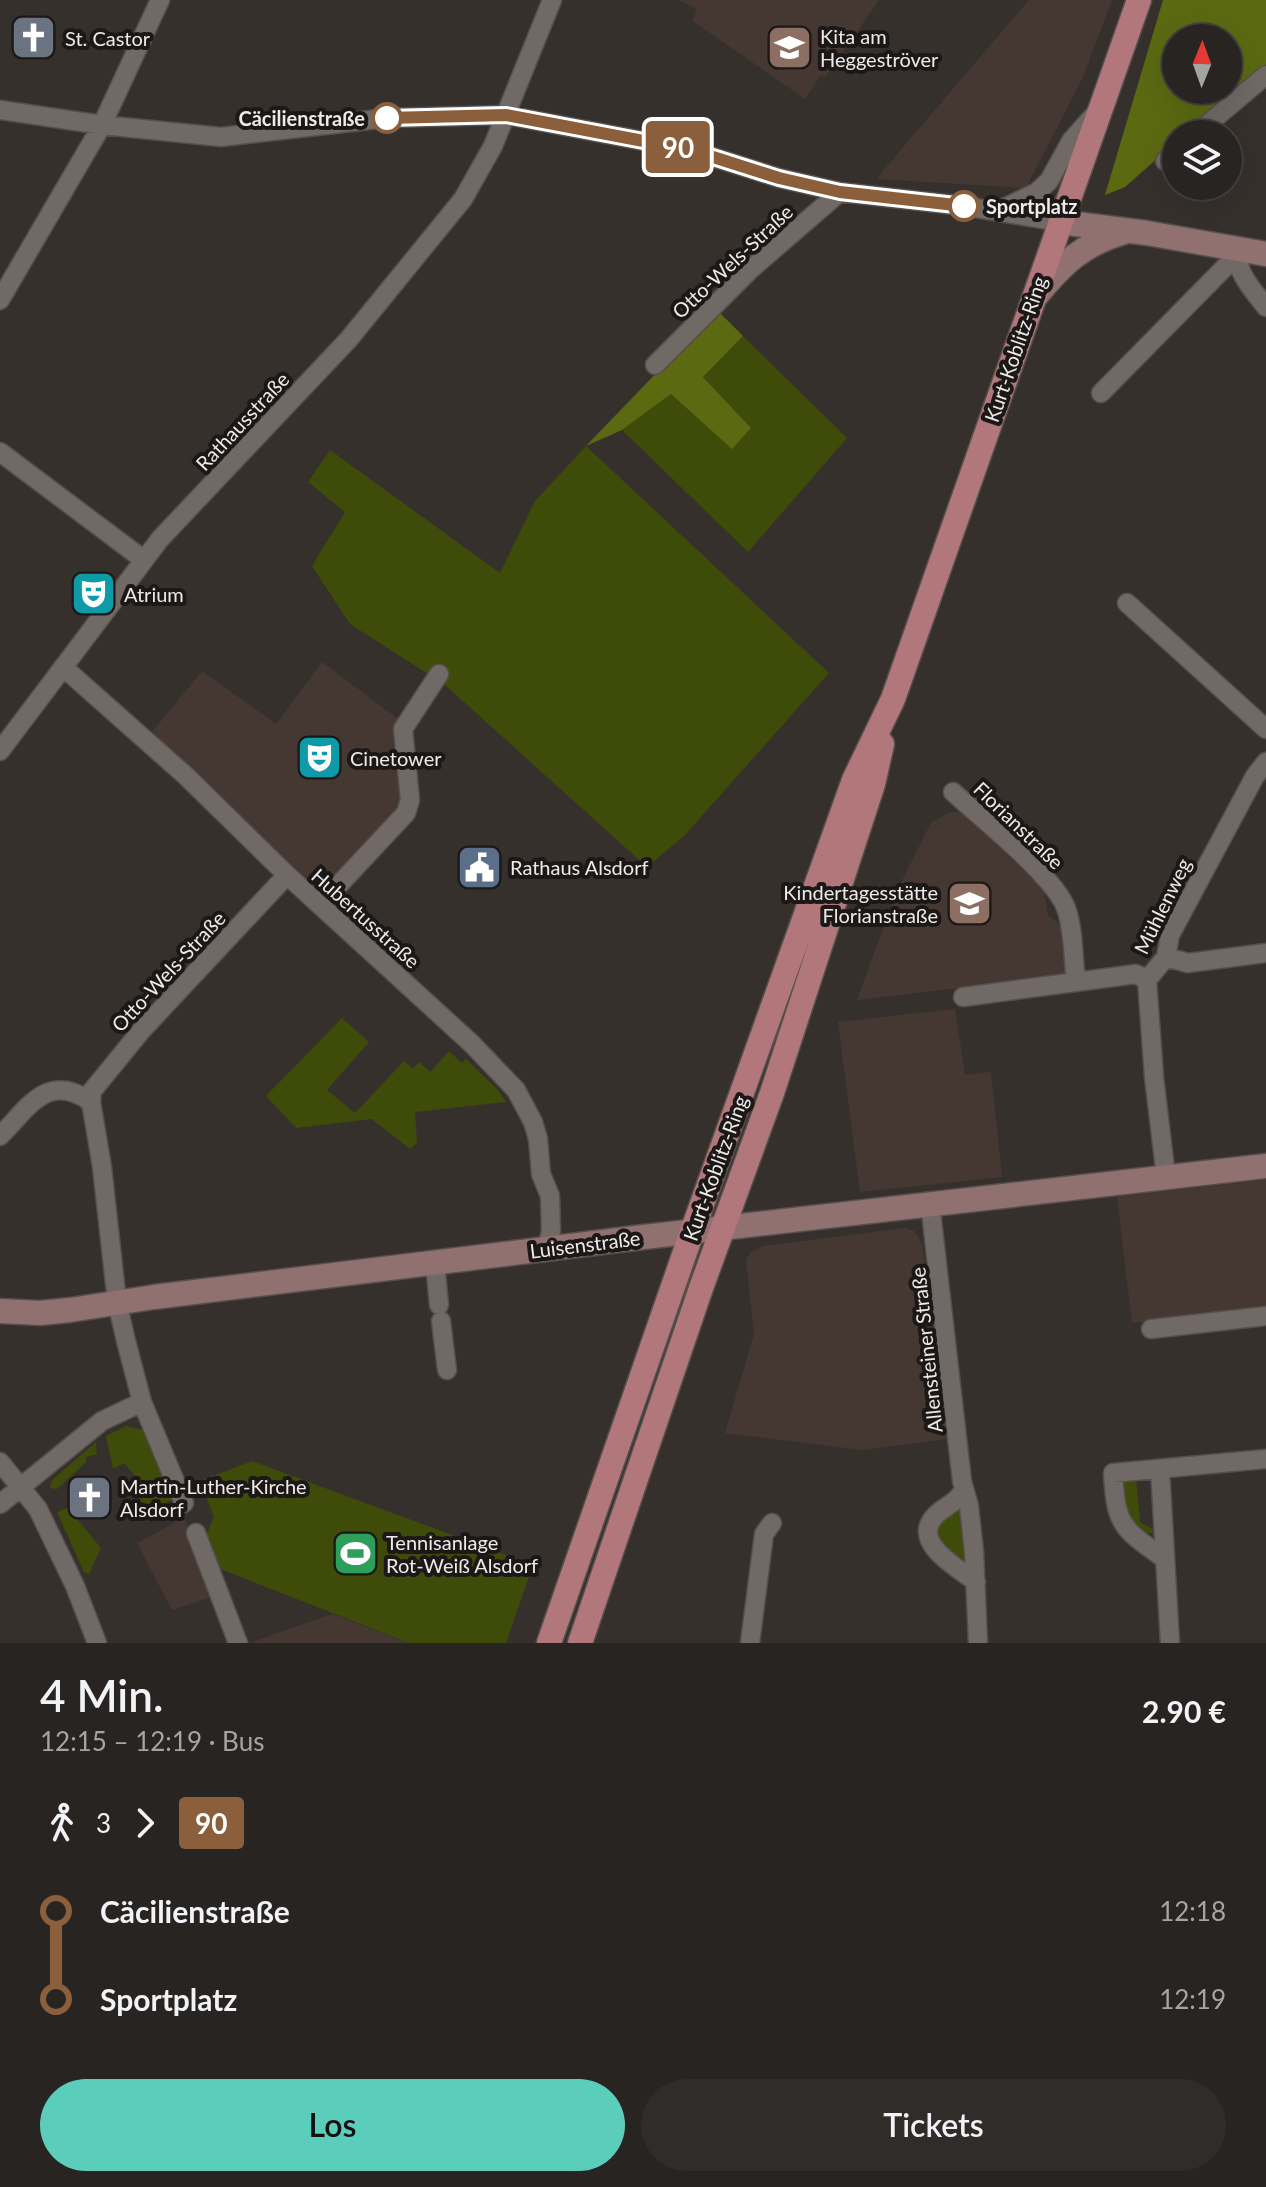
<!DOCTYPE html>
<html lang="de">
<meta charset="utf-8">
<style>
:root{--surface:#282422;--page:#302c2a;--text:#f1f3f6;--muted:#a5a4a5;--line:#444140;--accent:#5bcebb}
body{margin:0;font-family:Lato,sans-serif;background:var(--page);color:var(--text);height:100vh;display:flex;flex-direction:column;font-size:30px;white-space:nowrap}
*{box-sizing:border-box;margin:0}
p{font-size:26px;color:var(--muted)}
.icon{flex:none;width:44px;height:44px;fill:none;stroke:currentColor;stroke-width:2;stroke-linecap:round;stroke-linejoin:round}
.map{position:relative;height:1643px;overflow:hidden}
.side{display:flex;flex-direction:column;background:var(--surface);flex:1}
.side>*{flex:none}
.badge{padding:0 16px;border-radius:6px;font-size:28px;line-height:52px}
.needle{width:52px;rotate:1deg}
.buttons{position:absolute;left:1162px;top:24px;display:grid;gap:16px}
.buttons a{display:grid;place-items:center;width:80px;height:80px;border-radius:50%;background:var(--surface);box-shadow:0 8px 32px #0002,0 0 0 2px var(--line);font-size:40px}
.map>.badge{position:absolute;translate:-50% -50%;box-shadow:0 0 0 4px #fff}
.legs{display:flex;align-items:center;gap:12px;height:88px;padding:0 40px;font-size:26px}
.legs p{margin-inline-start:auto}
.overview{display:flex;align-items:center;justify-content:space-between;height:136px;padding:0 40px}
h1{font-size:44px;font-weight:600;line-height:60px}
.action{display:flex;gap:16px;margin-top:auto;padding:16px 40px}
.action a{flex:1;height:92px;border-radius:48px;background:var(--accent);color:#111;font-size:32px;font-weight:600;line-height:92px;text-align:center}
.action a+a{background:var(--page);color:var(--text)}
ul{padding:0 40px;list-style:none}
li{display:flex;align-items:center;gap:28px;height:88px;font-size:30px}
li i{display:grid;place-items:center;width:12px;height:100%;margin:0 10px;background:currentColor}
li i::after{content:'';width:20px;height:20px;margin:-10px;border:6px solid;border-radius:50%;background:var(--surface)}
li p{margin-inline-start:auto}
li:first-child i{background:linear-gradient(#0000 50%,currentColor 0)}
li:last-child i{background:linear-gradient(currentColor 50%,#0000 0)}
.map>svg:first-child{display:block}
</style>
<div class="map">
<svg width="1266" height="1643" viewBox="0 0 1266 1643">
<rect width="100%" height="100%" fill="#36302d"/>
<!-- built -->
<path fill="#453832" d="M679,0H879L825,77L821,75L805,99L693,21L697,9Z
M1029,0H1112L1083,77L1026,188L876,179Z
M322,662L398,719L395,730L402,802L399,810L330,885L320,887H315L152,732L202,671L276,724Z
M950,812L963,813L1044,890L1048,916L1064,927L1069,975L857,1000L897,891L931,823Z
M955,1009L965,1075L991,1072L1002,1177L860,1192L838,1022Z
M1266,1180V1306L1132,1323L1117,1197Z
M905,1228L914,1231L922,1243L947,1439L863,1450L725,1433L754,1334L746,1260L750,1253L763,1246Z
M184,1518L214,1596L172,1610L137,1543Z
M332,1614L409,1643H250Z"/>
<!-- green -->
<path fill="#3f4b09" d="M743,336L847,438L748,552L622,430L671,394L732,448L751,428L703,377Z
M586,446L829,673L684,836L647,867L445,685L350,624L312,566L345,512L308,482L330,450L500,573L535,501Z
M342,1018L369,1042L327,1090L355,1113L404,1061L413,1069L419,1062L430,1072L449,1051L462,1063L466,1059L498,1090L506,1102L415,1112L417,1143L410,1149L372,1119L296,1128L266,1096Z
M126,1426L152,1432L177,1498L150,1509L140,1500L149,1492L124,1463L113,1469L106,1436Z
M96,1442L97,1454L86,1457V1462L57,1489L50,1488L52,1480Z
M252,1461L533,1565L506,1643H409L218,1568L204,1540L214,1517L200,1481Z
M1136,1478L1140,1522L1154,1530L1152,1533L1146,1534L1124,1519L1121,1484L1125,1479Z
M68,1508L101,1548L89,1574L84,1572L57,1512Z
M958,1508H962L968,1558L963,1559C948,1549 932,1543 937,1523Z"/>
<!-- forest -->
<path fill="#5b6a11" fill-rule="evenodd" d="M1163,0H1266V65L1186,134H1176V142L1125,187L1105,195ZM1176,38H1228V90H1176Z
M717,310L743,336L703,377L751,428L732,449L671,394L622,430L586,446Z"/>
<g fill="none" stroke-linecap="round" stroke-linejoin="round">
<defs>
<path id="street" d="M0,110L102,125L221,137L387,118L506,115L691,150L779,178L840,192L964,206L1060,222
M1196,134L1266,75
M1165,161L1176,151
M998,211L1037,192L1049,181L1071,141L1095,114
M1237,247C1235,272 1252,289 1266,307
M0,300L102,125L160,0
M655,365L751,269L840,192
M1101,393L1236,256
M0,452L144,560
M1127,603L1266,729
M63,667L186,776L287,875L472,1044L516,1090L533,1122L538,1139L541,1174L550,1196L551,1231L547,1249
M0,751L160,539L349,339L463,199L493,146L552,0
M953,792C981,818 1054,876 1066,908C1074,930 1073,959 1076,982
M320,905L406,813L410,800L403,729L439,674
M1166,957L1188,963L1266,953
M963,997L1136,974L1147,980
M0,1136C29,1107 48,1071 91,1102
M1166,1177L1154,1077L1147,980L1166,957L1170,935L1255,776L1266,762
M930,1203L962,1481L969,1506L974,1552L978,1643
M435,1263L439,1305
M441,1321L447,1370
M1151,1329L1266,1316
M0,1462L38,1509L75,1586L97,1643
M1160,1469L1170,1643
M963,1491C956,1504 944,1506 935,1516C910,1542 958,1568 976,1582
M184,1503L142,1402L126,1341L117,1302L102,1167L91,1102L92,1091L141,1031L287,875
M0,1504L102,1421L142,1402
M196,1533L238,1643
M1165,1559C1123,1529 1116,1527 1113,1473L1266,1459
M750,1643L764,1534L772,1523"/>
<path id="secondary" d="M1060,222L1147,233L1266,254
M1036,296C1063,263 1083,244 1124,232
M0,1311L40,1313L70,1310L154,1297L635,1238L1266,1166"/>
<path id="primary" d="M549,1643L692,1232L854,780L893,699L1139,0
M580,1643L701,1288L772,1093L873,784L882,744"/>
</defs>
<!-- street casing -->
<use href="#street" stroke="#544f4c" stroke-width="21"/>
<!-- secondary casing -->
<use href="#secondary" stroke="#544f4c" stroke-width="27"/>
<!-- primary casing -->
<use href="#primary" stroke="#544f4c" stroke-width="27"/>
<!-- street -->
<use href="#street" stroke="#706965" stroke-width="18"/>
<!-- secondary -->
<use href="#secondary" stroke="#917070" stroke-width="24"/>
<!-- primary -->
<use href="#primary" stroke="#b2777b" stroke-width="24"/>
</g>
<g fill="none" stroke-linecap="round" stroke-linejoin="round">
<defs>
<path id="line-1" d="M387,118L506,115L691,150L779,178L840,192L964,206"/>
</defs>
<!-- line-1 casing -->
<use href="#line-1" stroke="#fff" stroke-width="18"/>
<!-- line-1 -->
<use href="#line-1" stroke="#8b5e3c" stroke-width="12"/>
</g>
<!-- icons -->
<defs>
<symbol id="church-square" viewBox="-11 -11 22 22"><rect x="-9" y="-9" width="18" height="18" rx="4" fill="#6b7280" stroke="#1b1817"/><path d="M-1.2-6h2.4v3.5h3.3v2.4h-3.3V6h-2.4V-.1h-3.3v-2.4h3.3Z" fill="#fff"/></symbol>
<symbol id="school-square" viewBox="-11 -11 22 22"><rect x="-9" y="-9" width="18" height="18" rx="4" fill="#8d6e63" stroke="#1b1817"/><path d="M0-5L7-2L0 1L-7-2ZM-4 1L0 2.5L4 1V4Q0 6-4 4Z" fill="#fff"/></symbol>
<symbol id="theatre-square" viewBox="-11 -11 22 22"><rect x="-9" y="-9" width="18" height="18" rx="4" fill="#0f9aa8" stroke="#1b1817"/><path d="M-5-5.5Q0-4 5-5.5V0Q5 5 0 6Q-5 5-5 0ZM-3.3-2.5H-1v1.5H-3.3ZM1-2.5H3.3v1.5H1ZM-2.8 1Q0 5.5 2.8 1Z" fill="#fff"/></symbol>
<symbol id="civic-square" viewBox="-11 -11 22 22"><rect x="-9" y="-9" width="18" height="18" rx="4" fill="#5c6f8a" stroke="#1b1817"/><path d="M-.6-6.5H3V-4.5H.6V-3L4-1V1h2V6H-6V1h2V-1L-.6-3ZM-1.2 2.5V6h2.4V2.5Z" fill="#fff"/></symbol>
<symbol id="stadium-square" viewBox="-11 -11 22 22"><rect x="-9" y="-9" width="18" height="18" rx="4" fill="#2e9e5b" stroke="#1b1817"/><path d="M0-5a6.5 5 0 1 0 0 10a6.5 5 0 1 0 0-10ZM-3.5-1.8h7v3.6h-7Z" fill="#fff"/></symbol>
</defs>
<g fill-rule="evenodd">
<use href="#church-square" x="8" y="12" width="51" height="51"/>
<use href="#school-square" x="764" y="22" width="51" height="51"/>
<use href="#theatre-square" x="68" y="568" width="51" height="51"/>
<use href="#theatre-square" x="294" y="732" width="51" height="51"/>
<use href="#civic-square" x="454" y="842" width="51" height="51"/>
<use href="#school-square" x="944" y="878" width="51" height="51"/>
<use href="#church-square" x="64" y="1472" width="51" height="51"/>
<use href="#stadium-square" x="330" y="1528" width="51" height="51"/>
</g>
<!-- markers -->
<g fill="#fff" stroke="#8b5e3c" stroke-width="4">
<circle cx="387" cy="118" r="14"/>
<circle cx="964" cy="206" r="14"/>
</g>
<g text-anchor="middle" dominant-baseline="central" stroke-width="8" stroke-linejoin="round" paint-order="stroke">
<!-- poi labels -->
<g font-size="20" fill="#eeeae8" stroke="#1b1817" text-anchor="start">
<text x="820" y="36">Kita am<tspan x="820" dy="23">Heggeströver</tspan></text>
<text x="65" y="38">St. Castor</text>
<text x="124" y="594">Atrium</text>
<text x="350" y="758">Cinetower</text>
<text x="510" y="867">Rathaus Alsdorf</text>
<text x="938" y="892" text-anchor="end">Kindertagesstätte<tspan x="938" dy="23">Florianstraße</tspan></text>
<text x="120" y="1486">Martin-Luther-Kirche<tspan x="120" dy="23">Alsdorf</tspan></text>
<text x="386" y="1542">Tennisanlage<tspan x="386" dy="23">Rot-Weiß Alsdorf</tspan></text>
</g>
<!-- stop labels -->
<g font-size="20" font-weight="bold" fill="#eeeae8" stroke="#1b1817" text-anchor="end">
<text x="365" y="118">Cäcilienstraße</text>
<text x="986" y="206" text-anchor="start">Sportplatz</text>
</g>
<!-- street labels -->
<g font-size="20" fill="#eeeae8" stroke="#1b1817">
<text transform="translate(732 261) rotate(-43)">Otto-Wels-Straße</text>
<text transform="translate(1015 349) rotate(-71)">Kurt-Koblitz-Ring</text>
<text transform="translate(242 421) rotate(-47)">Rathausstraße</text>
<text transform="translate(1019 825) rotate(44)">Florianstraße</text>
<text transform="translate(1162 906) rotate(-64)">Mühlenweg</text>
<text transform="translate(366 918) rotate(42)">Hubertusstraße</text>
<text transform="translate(168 971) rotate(-47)">Otto-Wels-Straße</text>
<text transform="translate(715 1168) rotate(-70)">Kurt-Koblitz-Ring</text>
<text transform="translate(585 1244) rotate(-7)">Luisenstraße</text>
<text transform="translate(926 1350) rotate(-96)">Allensteiner Straße</text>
</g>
</g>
</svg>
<div class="buttons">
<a><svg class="needle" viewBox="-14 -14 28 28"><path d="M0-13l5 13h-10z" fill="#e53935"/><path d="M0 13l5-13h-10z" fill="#a5a4a5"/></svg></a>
<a><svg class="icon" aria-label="layers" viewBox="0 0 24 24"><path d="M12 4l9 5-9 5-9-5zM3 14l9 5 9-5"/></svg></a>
</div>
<b class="badge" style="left:678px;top:147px;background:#8b5e3c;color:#fff">90</b>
</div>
<section class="side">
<div class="overview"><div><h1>4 Min.</h1><p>12:15 – 12:19 · Bus</p></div><b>2.90 €</b></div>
<div class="legs"><svg class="icon" aria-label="walk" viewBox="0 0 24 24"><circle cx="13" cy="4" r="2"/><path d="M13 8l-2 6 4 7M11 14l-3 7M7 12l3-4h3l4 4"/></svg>3<svg class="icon" aria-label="forward" viewBox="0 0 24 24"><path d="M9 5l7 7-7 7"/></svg><b class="badge" style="background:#8b5e3c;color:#fff">90</b></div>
<ul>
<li><i style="color:#8b5e3c"></i><b>Cäcilienstraße</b><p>12:18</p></li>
<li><i style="color:#8b5e3c"></i><b>Sportplatz</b><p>12:19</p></li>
</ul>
<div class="action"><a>Los</a><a>Tickets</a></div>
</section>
